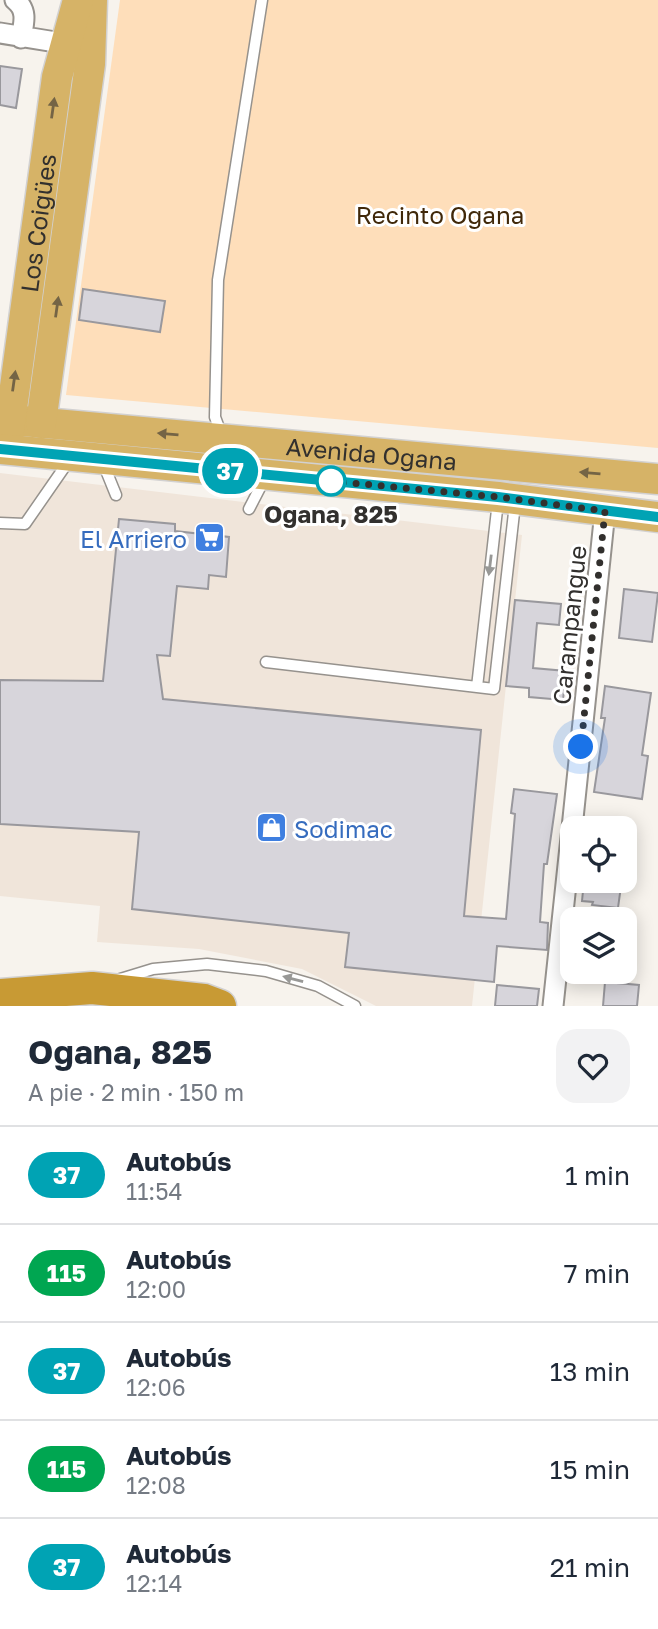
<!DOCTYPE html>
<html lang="es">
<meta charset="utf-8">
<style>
:root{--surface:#fff;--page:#f2f2f3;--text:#1f2937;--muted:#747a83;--line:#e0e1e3}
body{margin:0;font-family:"Golos Text",sans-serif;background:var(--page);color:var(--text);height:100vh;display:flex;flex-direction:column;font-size:26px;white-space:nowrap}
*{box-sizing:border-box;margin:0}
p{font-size:23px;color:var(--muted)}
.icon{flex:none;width:38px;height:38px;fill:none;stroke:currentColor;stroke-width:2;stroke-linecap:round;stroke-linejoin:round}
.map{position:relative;height:1006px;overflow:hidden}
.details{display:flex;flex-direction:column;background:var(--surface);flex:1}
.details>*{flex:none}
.badge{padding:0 14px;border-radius:23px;font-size:24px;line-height:46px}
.buttons{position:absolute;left:560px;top:816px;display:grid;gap:14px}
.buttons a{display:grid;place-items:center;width:77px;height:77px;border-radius:14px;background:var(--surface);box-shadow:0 4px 18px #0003;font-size:35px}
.you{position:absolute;width:35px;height:35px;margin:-18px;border:5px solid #fff;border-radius:50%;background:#1a73e8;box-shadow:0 0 0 10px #1a73e833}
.map>.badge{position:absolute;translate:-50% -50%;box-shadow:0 0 0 4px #fff}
.round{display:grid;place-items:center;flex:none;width:74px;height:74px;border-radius:21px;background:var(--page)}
.headline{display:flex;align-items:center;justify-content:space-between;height:119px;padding:0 28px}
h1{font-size:33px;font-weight:700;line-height:52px}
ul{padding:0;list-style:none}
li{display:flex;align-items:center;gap:21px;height:98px;padding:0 28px;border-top:2px solid var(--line)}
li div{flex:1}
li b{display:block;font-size:26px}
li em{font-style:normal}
li .badge{min-width:77px;font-weight:700;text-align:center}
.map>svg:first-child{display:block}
</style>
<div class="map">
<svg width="658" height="1006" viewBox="0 0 658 1006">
<rect width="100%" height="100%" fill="#f7f3ed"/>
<!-- built -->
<path fill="#f0e5da" d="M0,473L522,535L472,1006H376L302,969L199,949L97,942L100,906L0,896Z"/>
<!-- green -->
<path fill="#fedeba" d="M120,0H658V448L66,395Z"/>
<!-- building -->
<path fill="#d7d5db" stroke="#99989d" stroke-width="2" d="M0,66L22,69L16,108L0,105Z
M83,289L165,301L160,332L79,320Z
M119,519L175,524V531L229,537L226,577L209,575L208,589L177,586L170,656L157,655L163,699L481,730L464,916L506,919L515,814L511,813L514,789L557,794L547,864H544L540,922L548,923L547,950L497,946L494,982L345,967L349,933L132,909L139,832L0,824V680L103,681Z
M624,589L658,593L652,642L619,638Z
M515,600L561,604L559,625L537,623L533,668L566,671L563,700L529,697V688L506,686Z
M605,686L651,693L642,755L648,756L642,799L594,792L605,718H601Z
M584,881L621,886L618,908L592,905L593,902L582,901Z
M605,982L639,985L637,1006H603Z
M497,985L539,989L537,1006H495Z"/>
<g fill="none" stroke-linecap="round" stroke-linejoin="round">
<defs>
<path id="service" d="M222,436L215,417L218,280L262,0
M103,463L116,495
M249,509L265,478
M0,523L25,524L68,462
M266,662L494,689L515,504
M477,687L498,501
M117,980L153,969L207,964L266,971L318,986L355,1006"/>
<path id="minor" d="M15,0C28,10 24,23 21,38
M0,33L68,44
M572,828L605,511
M553,1006L572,828"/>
<g id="primary">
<path id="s1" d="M0,419L658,479"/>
<path d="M41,423L90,64L92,0"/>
<path id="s2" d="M8,438L57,77L78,0"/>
<path d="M0,449L498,497L658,517"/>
</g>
<path id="trunk" d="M0,995L92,988L204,1000L220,1006"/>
</defs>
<!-- service casing -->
<use href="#service" stroke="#96928d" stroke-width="13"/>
<!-- minor casing -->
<use href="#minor" stroke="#96928d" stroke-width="23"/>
<!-- primary casing -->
<use href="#primary" stroke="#d2d1d1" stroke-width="33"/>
<!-- trunk casing -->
<use href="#trunk" stroke="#d2d1d1" stroke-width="35"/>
<!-- service -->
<use href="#service" stroke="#fff" stroke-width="10"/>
<!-- minor -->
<use href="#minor" stroke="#fff" stroke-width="19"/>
<!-- primary -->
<use href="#primary" stroke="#d6b367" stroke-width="30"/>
<!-- trunk -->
<use href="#trunk" stroke="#c89a34" stroke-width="32"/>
</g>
<!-- one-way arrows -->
<defs><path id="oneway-solid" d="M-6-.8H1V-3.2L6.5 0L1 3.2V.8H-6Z" transform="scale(1.75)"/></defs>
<g fill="#746445">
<use href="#oneway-solid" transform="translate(53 108) rotate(-82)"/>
<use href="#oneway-solid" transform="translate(57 307) rotate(-82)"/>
<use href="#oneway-solid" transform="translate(14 381) rotate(-82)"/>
<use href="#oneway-solid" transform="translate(168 434) rotate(-175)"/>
<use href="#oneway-solid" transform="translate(590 473) rotate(-175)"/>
</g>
<g fill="#989896">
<use href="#oneway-solid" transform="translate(490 565) rotate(97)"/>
<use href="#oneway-solid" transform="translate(293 979) rotate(-165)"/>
</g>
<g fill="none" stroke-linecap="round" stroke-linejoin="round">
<defs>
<path id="line" d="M0,449L498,497L658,517"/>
</defs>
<!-- line casing -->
<use href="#line" stroke="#fff" stroke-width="16"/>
<!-- line -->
<use href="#line" stroke="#00a3b4" stroke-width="10"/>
<!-- walk -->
<path stroke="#32302e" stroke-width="7" stroke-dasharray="0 12.6" d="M331,481L498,497L605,511L581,747"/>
</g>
<!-- icons -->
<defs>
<symbol id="supermarket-square" viewBox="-11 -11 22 22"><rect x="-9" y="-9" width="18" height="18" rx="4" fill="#3f7fe0" stroke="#fff"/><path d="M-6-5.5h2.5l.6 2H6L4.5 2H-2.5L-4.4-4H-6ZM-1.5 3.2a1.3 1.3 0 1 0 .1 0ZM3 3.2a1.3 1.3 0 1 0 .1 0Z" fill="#fff"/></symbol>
<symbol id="shop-square" viewBox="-11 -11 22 22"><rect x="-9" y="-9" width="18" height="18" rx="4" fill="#3f7fe0" stroke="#fff"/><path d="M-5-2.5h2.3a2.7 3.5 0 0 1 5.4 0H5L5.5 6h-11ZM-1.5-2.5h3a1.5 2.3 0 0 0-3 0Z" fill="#fff"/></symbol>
</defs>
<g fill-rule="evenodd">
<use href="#supermarket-square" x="192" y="520" width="35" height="35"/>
<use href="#shop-square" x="254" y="810" width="35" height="35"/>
</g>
<!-- markers -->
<circle fill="#fff" stroke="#00a3b4" stroke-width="3.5" cx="331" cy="481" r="14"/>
<g text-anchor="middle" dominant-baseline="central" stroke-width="6" stroke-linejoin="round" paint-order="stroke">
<!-- park labels -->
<g font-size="24" fill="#402809" stroke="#fff">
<text x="440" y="214">Recinto Ogana</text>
</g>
<!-- street labels -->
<g font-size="24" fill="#32302e" stroke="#fff">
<text stroke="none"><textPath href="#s2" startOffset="217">Los Coigües</textPath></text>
<text stroke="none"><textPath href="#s1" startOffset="373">Avenida Ogana</textPath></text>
<text transform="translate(569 625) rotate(-84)">Carampangue</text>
</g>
<!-- stop labels -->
<g font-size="24" font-weight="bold" fill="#32302e" stroke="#fff">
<text x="331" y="513">Ogana, 825</text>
</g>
<!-- shop labels -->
<g font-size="24" fill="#366cbe" stroke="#fff" text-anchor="end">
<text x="187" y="538">El Arriero</text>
<text x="294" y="828" text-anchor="start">Sodimac</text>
</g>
</g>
</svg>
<div class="buttons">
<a><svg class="icon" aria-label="locate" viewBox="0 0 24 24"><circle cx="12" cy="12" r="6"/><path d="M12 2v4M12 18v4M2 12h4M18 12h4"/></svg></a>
<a><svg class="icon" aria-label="layers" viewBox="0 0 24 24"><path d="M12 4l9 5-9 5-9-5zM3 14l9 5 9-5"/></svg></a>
</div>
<div class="you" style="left:581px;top:747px"></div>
<b class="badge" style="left:230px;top:471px;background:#00a3b4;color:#fff">37</b>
</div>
<section class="details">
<div class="headline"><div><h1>Ogana, 825</h1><p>A pie · 2 min · 150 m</p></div><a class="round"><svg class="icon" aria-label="heart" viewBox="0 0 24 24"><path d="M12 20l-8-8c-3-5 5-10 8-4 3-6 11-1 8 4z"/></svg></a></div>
<ul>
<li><span class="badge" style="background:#00a3b4;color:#fff">37</span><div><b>Autobús</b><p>11:54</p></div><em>1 min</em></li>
<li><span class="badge" style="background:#00a651;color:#fff">115</span><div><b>Autobús</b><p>12:00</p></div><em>7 min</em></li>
<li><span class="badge" style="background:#00a3b4;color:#fff">37</span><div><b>Autobús</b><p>12:06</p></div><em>13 min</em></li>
<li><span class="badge" style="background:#00a651;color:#fff">115</span><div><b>Autobús</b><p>12:08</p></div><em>15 min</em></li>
<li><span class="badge" style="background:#00a3b4;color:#fff">37</span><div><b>Autobús</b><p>12:14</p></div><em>21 min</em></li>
</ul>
</section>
